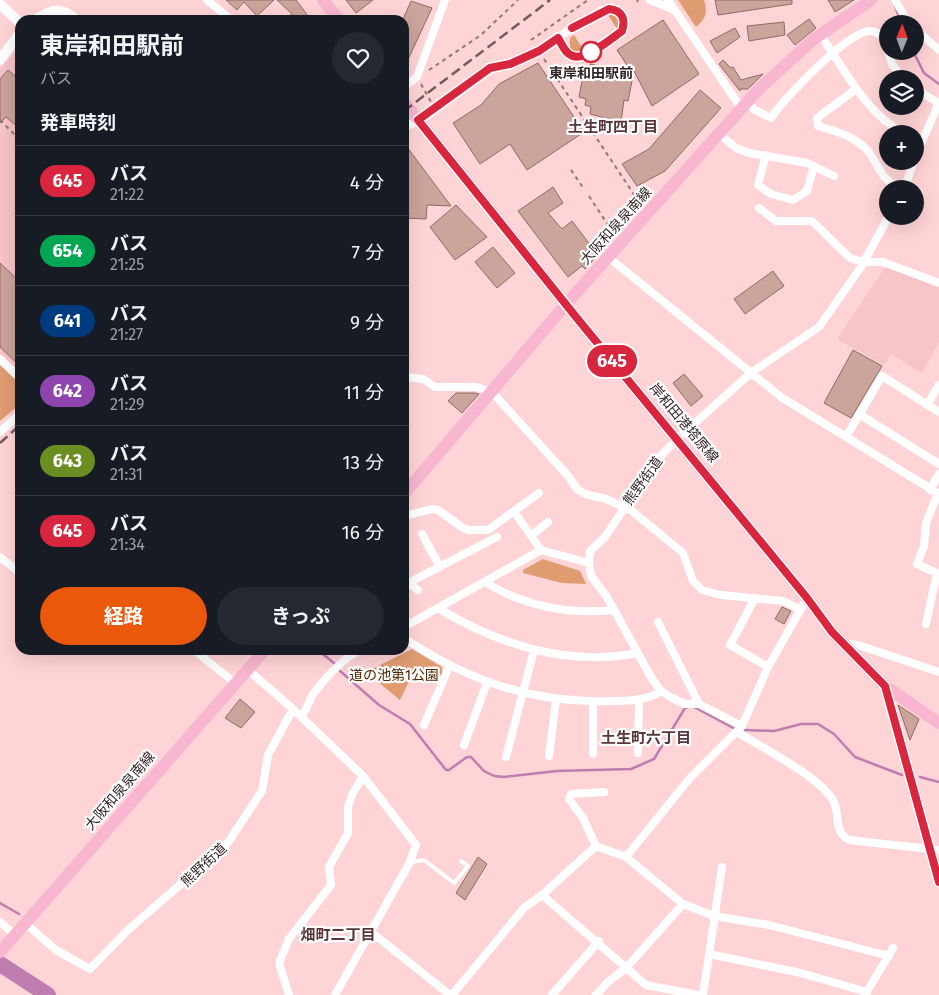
<!DOCTYPE html>
<html lang="ja">
<meta charset="utf-8">
<style>
:root{--surface:#171b24;--page:#242831;--text:#f1f3f6;--muted:#9ea1a6;--line:#363941;--accent:#ea580c}
body{margin:0;font-family:"Fira Sans","Noto Sans JP",sans-serif;background:var(--page);color:var(--text);height:100vh;display:flex;flex-direction:column;font-size:19px;white-space:nowrap}
*{box-sizing:border-box;margin:0}
p{font-size:16px;color:var(--muted)}
.icon{flex:none;width:28px;height:28px;fill:none;stroke:currentColor;stroke-width:2;stroke-linecap:round;stroke-linejoin:round}
.map{position:relative;flex:1;overflow:hidden}
.drawer{position:absolute;left:15px;top:15px;width:394px;height:640px;display:flex;flex-direction:column;background:var(--surface);border-radius:15px;box-shadow:0 5px 20px #0002}
.drawer>*{flex:none}
.badge{padding:0 10px;border-radius:16px;font-size:18px;line-height:32px}
.needle{width:32px;rotate:1deg}
.tools{position:absolute;left:879px;top:15px;display:grid;gap:10px}
.tools a{display:grid;place-items:center;width:45px;height:45px;border-radius:50%;background:var(--surface);box-shadow:0 5px 20px #0002;font-size:25px}
.map>.badge{position:absolute;translate:-50% -50%;box-shadow:0 0 0 2px #fff}
h2{padding:0 25px;font-size:19px;line-height:45px}
.round{display:grid;place-items:center;flex:none;width:52px;height:52px;border-radius:26px;background:var(--page)}
.headline{display:flex;align-items:center;justify-content:space-between;height:85px;padding:0 25px}
h1{font-size:24px;font-weight:700;line-height:38px}
.action{display:flex;gap:10px;margin-top:auto;padding:10px 25px}
.action a{flex:1;height:58px;border-radius:30px;background:var(--accent);color:#fff;font-size:20px;font-weight:700;line-height:58px;text-align:center}
.action a+a{background:var(--page);color:var(--text)}
ul{padding:0;list-style:none}
li{display:flex;align-items:center;gap:15px;height:70px;padding:0 25px;border-top:1px solid var(--line)}
li div{flex:1}
li b{display:block;font-size:19px}
li em{font-style:normal}
li .badge{min-width:55px;font-weight:700;text-align:center}
.map>svg:first-child{display:block}
</style>
<div class="map">
<svg width="939" height="995" viewBox="0 0 939 995">
<rect width="100%" height="100%" fill="#ffd4d6"/>
<!-- built -->
<path fill="#f7c4c8" d="M20,46V372L0,353V68Z
M886,266L939,286V342L922,373L891,354L884,365L837,339Z"/>
<!-- green -->
<path fill="#e09c71" d="M678,0H704C708,12 706,19 696,27Z
M608,15H614L619,17L620,23L617,29Z
M574,35L584,51L573,52L570,48V38Z
M0,365L20,384V404L0,421Z
M543,559L580,571L586,584L562,583L523,573V570Z
M412,649L442,667V676L439,674L437,676L416,667L400,700L366,672Z"/>
<g fill="none" stroke-linecap="round" stroke-linejoin="round">
<!-- stream -->
<path stroke="#c07db0" stroke-width="2.5" d="M895,6L902,24
M913,51L924,73L939,84
M318,650L335,664
M340,671L379,705L410,724L446,770H449L467,757H471L484,771L494,776L504,777L557,771L631,769L654,759L685,708L688,707
M694,707L735,729
M745,730L774,731L801,724H818L834,734L855,757L902,775
M920,777L939,782
M0,903L19,914"/>
<!-- river -->
<path stroke="#c07db0" stroke-width="16" d="M0,964L48,995"/>
</g>
<!-- building -->
<path fill="#cba49b" stroke="#8f6b63" d="M226,0H274L257,16L244,2L237,10Z
M277,0H296L311,20H285L292,14Z
M346,0H373L356,13Z
M715,0H792V4L718,15Z
M828,0H854L835,12Z
M411,1L432,8L404,68V17Z
M809,19L816,28L795,45L787,35Z
M663,20L699,74L652,106L634,71L628,101L624,100L621,122L590,114L591,107L585,105L586,99L579,97L584,70L589,71L590,64L632,73L617,50Z
M784,22L785,35L749,41L747,26Z
M735,28L740,37L717,53L710,41Z
M723,60L731,68L733,67L741,80L763,74L748,89H740V91L719,64Z
M538,63L584,132L527,170L510,144L480,164L453,123L481,105L499,84Z
M8,70L20,80V129L6,117L0,123V79Z
M700,90L721,108L665,171L637,186L622,164L649,149Z
M404,143L451,206L427,205L426,219L404,218Z
M553,187L563,203L548,213L562,229L572,221L598,255L585,269L582,266L568,277L518,211Z
M456,205L487,237L455,260L430,227Z
M493,247L515,273L497,288L475,262Z
M0,263L20,282V366L0,347Z
M773,271L784,286L745,314L734,299Z
M853,350L882,366L851,418L824,403Z
M684,374L703,396L691,406L673,383Z
M456,393H475L479,394L462,413L448,401Z
M782,607L791,611L784,624L775,619Z
M240,699L255,712L241,728L225,718Z
M898,705L919,719L910,740Z
M478,857L487,864L465,900L456,893Z"/>
<g fill="none" stroke-linecap="round" stroke-linejoin="round">
<!-- path -->
<path stroke="#927677" stroke-width="2" stroke-dasharray="4 4" stroke-linecap="butt" d="M637,0L638,2
M531,40L588,0
M544,59L641,205
M429,70L481,35L518,0
M421,84L431,102
M0,120L20,140
M571,170L584,189
M589,196L612,231"/>
<!-- service -->
<path stroke="#fff" stroke-width="4" d="M410,862L424,860L454,883L468,866L461,861"/>
<!-- minor -->
<path stroke="#fff" stroke-width="8" d="M207,0L231,20
M650,0L674,10
M668,0L741,108
M895,0L909,24
M609,9C622,10 626,19 622,31C611,38 585,61 573,56C565,54 562,44 558,37L602,10Z
M915,29L939,50
M820,34C844,69 866,114 905,134
M888,51L892,64L903,79
M404,87L417,77L445,0
M915,88L938,103
M856,89L817,118L818,126C835,131 854,136 867,150C882,168 879,181 904,189
M746,102L755,110L771,118C783,99 850,29 871,31C882,32 885,42 888,50
M404,127L418,121
M718,133L736,148L749,153L807,163L834,176
M766,155L758,185L771,194L793,200L807,191L814,166
M915,157L939,103
M904,189L914,161
M759,208L776,221H812L850,258L864,262H883L939,283
M608,257L781,397L939,494
M0,359L20,378
M404,377L423,379L435,387H476L492,392L569,477L577,489L585,494L606,499L632,511L683,553L693,581L702,590L721,595L783,601L801,610
M927,405L939,385
M859,414L939,464
M0,432L20,414
M846,437L882,376L939,412
M930,490L939,474
M938,493L926,523L924,546L917,564L939,574
M515,513L541,550
M404,519L408,515L432,509L438,510L463,528L469,530H488L539,493
M422,534L440,567
M531,536L548,522
M0,557L20,573
M404,580L418,590
M485,582C522,606 571,615 614,610
M408,583L497,537
M755,598L730,645L768,667
M807,598L768,667L742,726L699,704H685L672,698L661,691L652,679L607,597L591,576L589,563L590,551L605,537L655,462L678,438L752,372L819,327L861,267L889,216
M438,608C497,644 567,667 637,653
M658,622L699,704
M926,624L937,573
M404,627L541,550L589,563
M404,638C466,680 533,704 609,701C626,701 647,701 661,691
M843,643L858,645L939,672
M194,650L235,683
M247,669L293,709L363,776L416,845L410,862L335,995
M301,717C307,709 309,700 314,693C327,676 342,659 360,650
M424,725L449,667
M737,732C761,747 822,778 834,802C840,815 833,831 849,840L939,850
M464,745L487,683
M638,753L639,699
M593,754V702
M549,756L556,700
M506,757L534,650
M596,846L583,818L569,799L571,794L604,792
M626,857L690,778L739,729
M542,895L646,985L698,995
M0,922L15,935
M25,923L56,950L90,969L129,929L227,844L262,791L268,755L293,709
M370,931L450,995
M709,954L801,973L867,992
M289,995L279,963L289,939L331,885L329,867L348,833V807L352,795L363,776
M452,995L524,908L542,895L596,846L626,857L683,904L714,916L769,925L889,956
M552,995L599,941
M596,995L608,982L626,968L683,904
M703,995L722,867
M865,995L893,948"/>
<!-- tertiary -->
<path stroke="#fff" stroke-width="10" d="M0,4L20,23
M35,20C52,9 61,6 77,20
M0,60L20,33
M418,121L490,69L510,64L539,51L558,37
M885,686L939,882"/>
<!-- primary -->
<path stroke="#f8b6d1" stroke-width="12" d="M323,0L339,20
M404,102L576,317L807,598L832,632L885,686L939,723
M404,494L566,304L759,89L814,39L871,0
M0,952L265,650"/>
<!-- rail -->
<path stroke="#735b5c" stroke-width="2.5" stroke-dasharray="10 5" stroke-linecap="butt" d="M404,111L550,0
M0,443L20,425"/>
</g>
<g fill="none" stroke-linecap="round" stroke-linejoin="round">
<defs>
<path id="line" d="M572,28L609,9C622,10 626,19 622,31C612,38 585,61 573,56C565,54 562,44 558,38L539,51L510,64L490,68L418,120L576,317L807,598L832,632L885,686L939,882"/>
</defs>
<!-- line casing -->
<use href="#line" stroke="#fff" stroke-width="11"/>
<!-- line -->
<use href="#line" stroke="#d7263d" stroke-width="8"/>
</g>
<!-- markers -->
<circle fill="#fff" stroke="#d7263d" stroke-width="2.5" cx="591" cy="52" r="10"/>
<g text-anchor="middle" dominant-baseline="central" stroke-width="4.5" stroke-linejoin="round" paint-order="stroke">
<!-- stop labels -->
<g font-size="14" font-weight="bold" fill="#342425" stroke="#fff">
<text x="591" y="73">東岸和田駅前</text>
</g>
<!-- street labels -->
<g font-size="14" fill="#342425" stroke="#fff">
<text transform="translate(616 226) rotate(-48)">大阪和泉泉南線</text>
<text transform="translate(684 423) rotate(50)">岸和田港塔原線</text>
<text transform="translate(643 481) rotate(-54)">熊野街道</text>
<text transform="translate(120 791) rotate(-49)">大阪和泉泉南線</text>
<text transform="translate(204 865) rotate(-43)">熊野街道</text>
</g>
<!-- park labels -->
<g font-size="14" fill="#552703" stroke="#fff">
<text x="394" y="675">道の池第1公園</text>
</g>
<!-- neighbourhood labels -->
<g font-size="15" font-weight="bold" fill="#583639" stroke="#fff">
<text x="613" y="127">土生町四丁目</text>
<text x="646" y="738">土生町六丁目</text>
<text x="338" y="935">畑町二丁目</text>
</g>
</g>
</svg>
<div class="tools">
<a><svg class="needle" viewBox="-14 -14 28 28"><path d="M0-13l5 13h-10z" fill="#e53935"/><path d="M0 13l5-13h-10z" fill="#9ea1a6"/></svg></a>
<a><svg class="icon" aria-label="layers" viewBox="0 0 24 24"><path d="M12 4l9 5-9 5-9-5zM3 14l9 5 9-5"/></svg></a>
<a>+</a>
<a>−</a>
</div>
<b class="badge" style="left:612px;top:361px;background:#d7263d;color:#fff">645</b>
<section class="drawer">
<div class="headline"><div><h1>東岸和田駅前</h1><p>バス</p></div><a class="round"><svg class="icon" aria-label="heart" viewBox="0 0 24 24"><path d="M12 20l-8-8c-3-5 5-10 8-4 3-6 11-1 8 4z"/></svg></a></div>
<h2>発車時刻</h2>
<ul>
<li><span class="badge" style="background:#d7263d;color:#fff">645</span><div><b>バス</b><p>21:22</p></div><em>4 分</em></li>
<li><span class="badge" style="background:#00a651;color:#fff">654</span><div><b>バス</b><p>21:25</p></div><em>7 分</em></li>
<li><span class="badge" style="background:#003b80;color:#fff">641</span><div><b>バス</b><p>21:27</p></div><em>9 分</em></li>
<li><span class="badge" style="background:#8e44ad;color:#fff">642</span><div><b>バス</b><p>21:29</p></div><em>11 分</em></li>
<li><span class="badge" style="background:#6b8e23;color:#fff">643</span><div><b>バス</b><p>21:31</p></div><em>13 分</em></li>
<li><span class="badge" style="background:#d7263d;color:#fff">645</span><div><b>バス</b><p>21:34</p></div><em>16 分</em></li>
</ul>
<div class="action"><a>経路</a><a>きっぷ</a></div>
</section>
</div>
